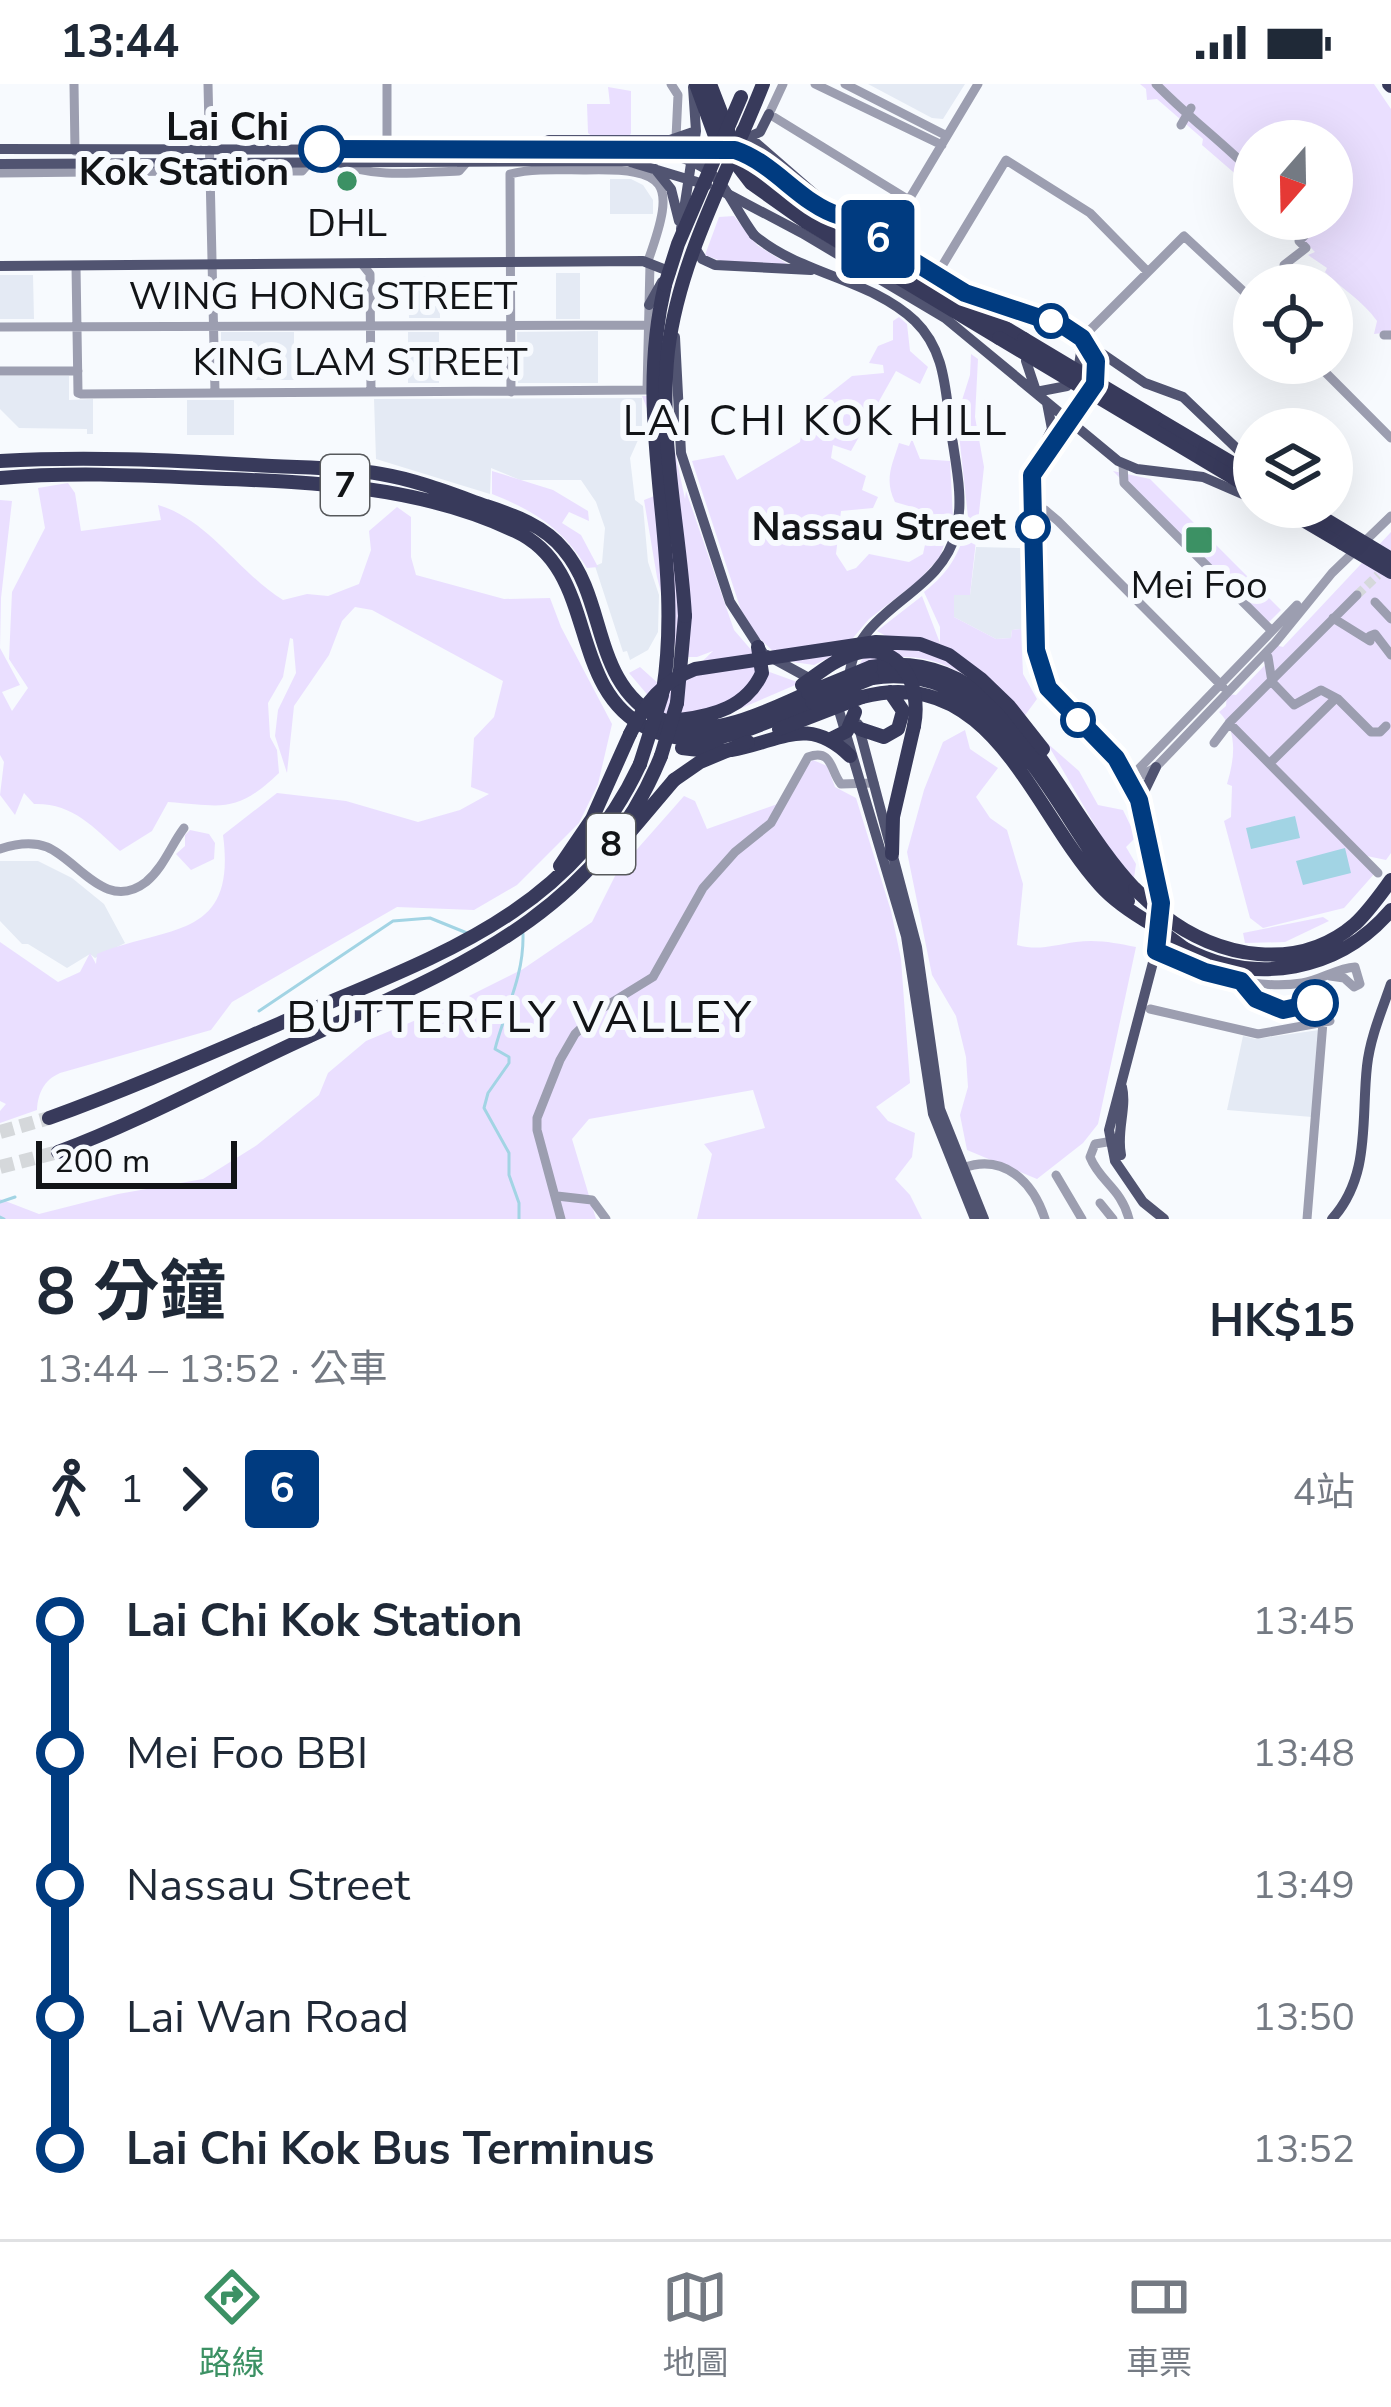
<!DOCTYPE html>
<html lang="zh-TW">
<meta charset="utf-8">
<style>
:root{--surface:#fff;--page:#f2f2f3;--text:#1f2937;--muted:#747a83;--line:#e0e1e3;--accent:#3c9164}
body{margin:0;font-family:"Nunito Sans","Noto Sans TC",sans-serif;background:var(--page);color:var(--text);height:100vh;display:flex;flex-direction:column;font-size:45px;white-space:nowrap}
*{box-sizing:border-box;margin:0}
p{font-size:39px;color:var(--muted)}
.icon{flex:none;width:66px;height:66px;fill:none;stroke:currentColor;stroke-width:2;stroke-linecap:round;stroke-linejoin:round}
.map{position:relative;height:1135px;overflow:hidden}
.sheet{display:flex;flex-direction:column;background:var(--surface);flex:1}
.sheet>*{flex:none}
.badge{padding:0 24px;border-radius:9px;font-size:42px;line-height:78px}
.needle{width:78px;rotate:200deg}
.fabs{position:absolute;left:1233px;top:36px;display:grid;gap:24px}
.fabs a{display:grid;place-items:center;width:120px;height:120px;border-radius:50%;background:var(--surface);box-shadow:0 12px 48px #0002;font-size:60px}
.scale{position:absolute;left:36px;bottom:30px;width:201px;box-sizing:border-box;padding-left:12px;border:6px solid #121417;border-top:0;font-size:33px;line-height:42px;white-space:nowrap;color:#121417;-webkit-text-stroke:9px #f7fafe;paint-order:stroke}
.map>.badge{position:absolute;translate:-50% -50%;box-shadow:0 0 0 6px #fff}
.legs{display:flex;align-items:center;gap:18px;height:132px;padding:0 36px;font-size:39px}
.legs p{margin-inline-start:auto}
.summary{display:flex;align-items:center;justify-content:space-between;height:204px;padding:0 36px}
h1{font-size:66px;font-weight:700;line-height:90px}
ul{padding:0 36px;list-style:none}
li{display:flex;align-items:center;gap:42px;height:132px;font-size:45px}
li i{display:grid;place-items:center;width:18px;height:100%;margin:0 15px;background:currentColor}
li i::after{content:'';width:30px;height:30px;margin:-15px;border:9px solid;border-radius:50%;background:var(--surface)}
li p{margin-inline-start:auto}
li:first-child i{background:linear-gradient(#0000 50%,currentColor 0)}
li:last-child i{background:linear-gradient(currentColor 50%,#0000 0)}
.status{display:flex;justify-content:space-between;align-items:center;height:84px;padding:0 60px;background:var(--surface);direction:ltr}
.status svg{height:33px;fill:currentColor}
.menu{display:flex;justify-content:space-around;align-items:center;height:168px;border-top:3px solid var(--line);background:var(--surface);font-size:33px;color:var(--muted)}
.menu a{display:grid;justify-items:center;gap:6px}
.menu .selected{color:var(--accent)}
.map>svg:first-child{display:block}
</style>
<div class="status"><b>13:44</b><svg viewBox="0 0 49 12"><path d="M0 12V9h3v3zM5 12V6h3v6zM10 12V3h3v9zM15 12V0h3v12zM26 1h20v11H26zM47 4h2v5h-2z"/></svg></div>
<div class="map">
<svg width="1391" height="1135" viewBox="0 0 1391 1135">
<rect width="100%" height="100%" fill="#f7fafe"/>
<!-- built -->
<path fill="#e4eaf4" d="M868,0H965L943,35L932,34Z
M610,95H631L643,101L653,116V130H610Z
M556,189H580V235H556Z
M0,191H33L34,235H0Z
M408,192H439L440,234H409Z
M598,247V299H518L517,248Z
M294,248V296H254L253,257H221V248Z
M408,248H439V299H408Z
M0,292H69V316L93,315V350H87V345L19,344L0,325Z
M642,314V347L630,374L635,416L643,422L648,478L659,511L658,548L648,566L630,576L627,567L623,568L595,482L602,479L605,444L596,418L581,396H520L491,384L490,410L376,375L374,315Z
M187,316H234V351H187Z
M976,463L1021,464V545L1012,546L1011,554L996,555L954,533V511H970Z
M0,777H38L72,794L104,820L125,859L95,874L90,870L67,884L28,860H22L0,837Z
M1319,946L1312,1033L1227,1026L1243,952L1256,955Z"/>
<!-- green -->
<path fill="#eadfff" d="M1140,0H1374L1391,25V248L1374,250L1377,237C1362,216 1342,205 1325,188L1327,184L1308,171L1315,168L1282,135H1332V57H1254V106L1202,61L1203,55L1157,15L1147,16L1146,5Z
M608,3L631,7V49L626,60L594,54L588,49L587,20H610Z
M734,132L757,161L789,181L721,177L705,171L719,133Z
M899,233L907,240L910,267L928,283L920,300L896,287L851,367L833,361L831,374L866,392L862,406L878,413L873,424L841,427L836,470L847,487L856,484L869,470L909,478L923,470L929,442L912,423L895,418C884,396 892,381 899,359L909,362L912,355L920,375L950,377L953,434L940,473L918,497L869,535L842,567L814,581L793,578L775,569L757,552L741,526L692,377L724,371L737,396L800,358L802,346L812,339L835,341L819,318L852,292L884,289L883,281L869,279L878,262L893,256V237Z
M971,270L978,275L975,333L984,383L970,511H954V533L996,555L1011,554L1012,546L1021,545L1023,590L1037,615L1023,634C970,593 931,555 859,582L872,554L888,553L877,547L922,512L940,559V543L924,508C950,488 963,465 968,433L957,332L970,291Z
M642,312H663L685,415L686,407L734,546L753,568L756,583L800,599L723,632L668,635L629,589L640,583L660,601L683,596L713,567L697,573H678L657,493L644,416L667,407L664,366Z
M492,387L553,406L588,427L589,437L569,428L562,439L581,451L598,483L587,484C563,445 535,427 492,410Z
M1113,387L1150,395L1281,526L1265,542Z
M68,399L75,409L81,447L161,436L158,421C208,435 239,489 283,516L307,510L328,512L359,500L371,466L369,447L397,423L411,433V473L416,491L504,515L550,514L561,543L612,640L598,700L579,739L517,801L474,826L397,823L232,918L211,946L60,989C44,996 38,1009 37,1026L0,1039V1027L6,1020L0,1017V858L58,898L80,888L90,869L96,880L97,870C169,841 237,856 223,751L277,709L346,717L418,738L460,726L489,710L471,703L474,654L494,633L503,597L372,526L355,523L342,537L329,571L294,622L287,689L275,652L278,626L296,589L293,555L290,554L283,593L268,619L270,653L277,666L279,689C236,730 224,722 168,718L152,747L120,767C93,743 73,719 34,720L24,709L15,731L0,711L4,678L0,671V416L12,417L1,514L0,564L20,601L2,608L12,627L28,604L9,575L12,508L45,444L38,404Z
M1391,448V769L1386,776L1367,772L1375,789L1344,824L1263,844L1250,834L1224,737L1231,733L1232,702L1227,700C1234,676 1239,648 1219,628L1226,622L1227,610L1236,611L1265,581L1261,573L1275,561L1283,563Z
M965,646L970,665L998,684L976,713L990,734L1007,746L1023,800L1017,861C1039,867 1054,861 1076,858C1097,855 1116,859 1136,863L1098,1040L1083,1059L1037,1095L967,1066L960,1031L968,1003L966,973L956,932L932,891L907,768L924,706L943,658Z
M1047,659L1079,687L1098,721L1123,726L1136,753L1126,763L1136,780L1134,794L1107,762Z
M813,676L827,682L835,703L856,714L891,827L901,875L910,999L876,1023L888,1037L915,1049L912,1073L895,1095L910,1111L922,1135H697L712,1070L704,1060L765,1044L753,1006L589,1035L572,1055L596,1135H0V1115L39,1130L118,1110L203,1095L257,1061L319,1011L328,989L366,957L447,923L523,885L592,838L617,788L684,712L695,717L707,745L786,717L797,689Z
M190,746L209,750L215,759L214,775L191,786L176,770L185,762V751Z
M1323,833L1329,837L1285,858L1245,859L1243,849Z"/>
<!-- water -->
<path fill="#a2d4e4" d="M1295,732L1300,754L1251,765L1246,744Z
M1345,764L1351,789L1303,801L1296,777Z"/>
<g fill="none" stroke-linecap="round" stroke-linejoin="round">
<!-- stream -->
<path stroke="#a2d4e4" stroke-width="3" d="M259,927L393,837L430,834L467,849
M0,1118L15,1113
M0,1133L4,1135
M519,1135V1119L509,1091V1069L484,1024L488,1009L509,979V973L495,965C505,926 524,893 523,850"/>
<!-- minor-tunnel -->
<path stroke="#d5d8db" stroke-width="9" stroke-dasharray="9 4.5" stroke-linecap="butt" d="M1357,511L1378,491"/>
<!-- highway-tunnel -->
<path stroke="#d5d8db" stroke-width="14" stroke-dasharray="14 7" stroke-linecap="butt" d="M0,1048L49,1034
M0,1083L58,1068"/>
<!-- minor -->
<path stroke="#9c9eb0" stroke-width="9" d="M74,0L75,67
M208,0L215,308
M671,0L678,11L676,54
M783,0L769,30L909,116
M815,0L942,61
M845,0L947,52
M1156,0C1188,33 1221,57 1254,90
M1181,41L1191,24
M387,65V0
M267,79L280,87H302L309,79
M340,79C374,95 422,88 459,87L466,79
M0,89L183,87L191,79
M883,159L978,0
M362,180L370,190L371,308
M1284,181L1306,164L1299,157L1311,145L1300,135
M76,182L78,309L81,310L647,306L650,180
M936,192L1006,76L1090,129L1146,186
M0,243L647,241
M1384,251H1391
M1082,254L1184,152L1254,217
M1316,279L1391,354
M0,287H78
M511,308L510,90C534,84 562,86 586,86C669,84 676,98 649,174
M1123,380L1124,399L1269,544
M1032,425L1045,426L1058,437L1223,603
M1375,518L1391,535
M1333,534L1370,557V552L1375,550L1391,571
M1268,573L1272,598L1294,621L1321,606L1338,615L1371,648H1380L1386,642
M1229,639L1378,789
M1214,659L1230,638L1357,511
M1270,679L1336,614
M1130,694L1297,521
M1134,696L1156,683L1275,559L1332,489L1391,432
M0,765C15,760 31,757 47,763C78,776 106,829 146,798C164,783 171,761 184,744
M1156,867C1201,887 1252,907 1302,899C1321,896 1337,884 1355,883L1360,900L1354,903L1344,894L1330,892
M1150,925L1258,950L1330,937
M1113,1057L1095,1060L1090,1073C1100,1098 1121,1104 1129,1135
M963,1084C1004,1069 1033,1098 1045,1135
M1056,1091L1082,1135
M557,1112L592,1116L606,1135
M1100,1119L1113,1135
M561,1135L537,1046V1034L560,976L575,950L601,925L653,893L703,804L735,768L771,739L808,673C833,664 830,687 841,700L874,699
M1307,1135L1323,938"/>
<!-- major -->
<path stroke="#515471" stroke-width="10" d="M741,46L840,132L952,202L991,219L1059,240L1145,299L1183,313L1254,381
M749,53L760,48L769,30
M534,62L549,56H670L696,47
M0,65L596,66
M0,80L627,77L707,101
M655,85L671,105L679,137
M778,88L826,128
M724,108L802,149L945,234L1118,377L1137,385L1203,393L1254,415
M681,145L696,47L693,3
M754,151C801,191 869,194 915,237C944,265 945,302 950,339C954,374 965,413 956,448C940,515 850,523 849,599
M694,162L702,175L715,181L811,186
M0,182L643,177L671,188
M649,221L662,198
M1070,249L1081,268L1079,281
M675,253L681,369L730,518L763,569L816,598
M1084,257L1096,277L1098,293
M1026,277L1035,304
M1036,308L1067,302
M1047,319L1052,345L1031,386L1038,583L1048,604L1134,689L1141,702L1139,716
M1032,391L1086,314
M837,620L906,852L933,1030L975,1135
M858,640L917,863L940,1025L984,1135
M1116,674L1139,716L1162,828L1156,867L1109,1046L1115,1077L1143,1118L1164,1135
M1141,714L1156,683
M1121,1071C1116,1048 1127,1024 1122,1003
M1332,1135C1371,1092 1361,1036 1367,982C1370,954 1382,926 1391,900"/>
<!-- highway -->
<path stroke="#383a5b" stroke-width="14" d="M696,0L715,52L751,99L806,138L999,254
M710,0L734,62L773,103L1024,255
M1389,0L1391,2
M1156,334L1254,392
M0,377C86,372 169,376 254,381C296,384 340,383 381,390C417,396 452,410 486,422C514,431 545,442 564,466C608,518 591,600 661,635C708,659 764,628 808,609
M0,394C67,388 134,391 201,394C308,398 416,400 515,447C600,486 565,603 647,644C704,672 759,642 812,618
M1281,423L1342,459
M1305,423L1323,434
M871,583C1009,559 1056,723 1135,805
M872,594C1005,574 1055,735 1128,817
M663,607C685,467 631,343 665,201
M862,613C992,579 1031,725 1100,801C1115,818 1134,830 1153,841
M677,619L685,532
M679,636C713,632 747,623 762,589L758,563
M860,645L884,653L898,645L903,627L890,608
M831,655L847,647L855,628
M682,664C698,666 715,668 731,666C780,658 807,630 850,672
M630,748L674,696
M892,770L893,733L914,642
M560,782L592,735L630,650
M1163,831C1217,874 1298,889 1355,840C1369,827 1380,811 1391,796
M1185,865C1256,902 1339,887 1391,826
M49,1034C132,1004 213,968 295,933C436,872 570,830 640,680
M58,1068C141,1037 219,994 299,957C446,888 595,835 661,672"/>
<!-- major-bridge -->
<path stroke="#515471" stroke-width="10" d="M596,66C656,66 727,50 778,88
M664,69C725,82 722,107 754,151"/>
<!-- highway-bridge -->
<path stroke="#383a5b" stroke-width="14" d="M665,201L678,160L741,13
M999,254L1242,399
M1024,255L1156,334
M1323,434L1391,475
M1342,459L1391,488
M685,532C680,444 658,355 668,267C679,174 729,87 763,0
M802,601C818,590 834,576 853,570C901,556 922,602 914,642
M808,609L871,583
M812,618L872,594
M779,645L862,613
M630,650C645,619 663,597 695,585L876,558L920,560L949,571L981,595L1009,622L1043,665
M661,672L677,619
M640,680L662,611
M674,696L700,678L748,658
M1135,805L1163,831
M1153,841L1185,865"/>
</g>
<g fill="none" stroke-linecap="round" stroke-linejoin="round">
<defs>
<path id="line-1" d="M322,65L735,66C776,80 800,120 840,132L965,209L1064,242L1082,254L1096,277L1095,300L1032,391L1036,566L1048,604L1116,674L1139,716L1161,819L1156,867L1205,888L1241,897L1256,915L1283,926L1315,919"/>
</defs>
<!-- line-1 casing -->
<use href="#line-1" stroke="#fff" stroke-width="27"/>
<!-- line-1 -->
<use href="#line-1" stroke="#003b80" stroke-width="18"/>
</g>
<!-- markers -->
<g fill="#fff" stroke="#003b80" stroke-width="6">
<circle cx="322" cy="65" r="21"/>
<circle cx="1051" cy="237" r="15"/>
<circle cx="1033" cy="443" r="15"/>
<circle cx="1078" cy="636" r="15"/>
<circle cx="1315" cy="919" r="21"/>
</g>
<g fill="#3c9164" stroke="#f7fafe" stroke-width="4.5">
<circle cx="347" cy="97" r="12"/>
<rect x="1184" y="441" width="30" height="30" rx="6"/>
</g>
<g text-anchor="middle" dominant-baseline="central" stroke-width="12" stroke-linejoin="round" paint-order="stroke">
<!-- shield labels -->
<g fill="#f7fafe" stroke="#57595c" stroke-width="3">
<rect x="321" y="371" width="48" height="60" rx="9"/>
<rect x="587" y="730" width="48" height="60" rx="9"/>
</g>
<g font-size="36" font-weight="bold" fill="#121417">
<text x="345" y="401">7</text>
<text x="611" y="760">8</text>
</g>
<!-- stop labels -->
<g font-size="39" font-weight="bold" fill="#121417" stroke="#f7fafe" text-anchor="end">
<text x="289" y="43">Lai Chi<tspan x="289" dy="45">Kok Station</tspan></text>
<text x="1006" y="443">Nassau Street</text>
</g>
<!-- poi labels -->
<g font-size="39" fill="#121417" stroke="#f7fafe">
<text x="347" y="139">DHL</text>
<text x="1199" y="501">Mei Foo</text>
</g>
<!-- street labels -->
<g font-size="39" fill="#121417" stroke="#f7fafe">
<text x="323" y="212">WING HONG STREET</text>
<text x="360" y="278">KING LAM STREET</text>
</g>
<!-- neighbourhood labels -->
<g font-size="42" letter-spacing="3" fill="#121417" stroke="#f7fafe">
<text x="816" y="337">LAI CHI KOK HILL</text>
</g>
<!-- quarter labels -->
<g font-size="45" letter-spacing="3" fill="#121417" stroke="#f7fafe">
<text x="520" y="933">BUTTERFLY VALLEY</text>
</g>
</g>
</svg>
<div class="fabs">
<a><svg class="needle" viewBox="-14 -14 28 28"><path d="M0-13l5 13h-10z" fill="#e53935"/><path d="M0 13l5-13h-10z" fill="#747a83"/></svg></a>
<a><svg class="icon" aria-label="locate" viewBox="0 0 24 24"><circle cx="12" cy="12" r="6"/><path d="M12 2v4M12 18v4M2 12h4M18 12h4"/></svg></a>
<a><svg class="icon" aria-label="layers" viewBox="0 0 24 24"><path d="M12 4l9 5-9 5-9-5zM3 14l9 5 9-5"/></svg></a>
</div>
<div class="scale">200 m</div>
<b class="badge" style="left:878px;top:155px;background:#003b80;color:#fff">6</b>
</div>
<section class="sheet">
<div class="summary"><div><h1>8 分鐘</h1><p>13:44 – 13:52 · 公車</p></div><b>HK$15</b></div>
<div class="legs"><svg class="icon" aria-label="walk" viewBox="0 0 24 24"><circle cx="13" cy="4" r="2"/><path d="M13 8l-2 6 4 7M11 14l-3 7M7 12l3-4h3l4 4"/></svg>1<svg class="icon" aria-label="forward" viewBox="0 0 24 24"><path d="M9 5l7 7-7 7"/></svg><b class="badge" style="background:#003b80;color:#fff">6</b><p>4站</p></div>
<ul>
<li><i style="color:#003b80"></i><b>Lai Chi Kok Station</b><p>13:45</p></li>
<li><i style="color:#003b80"></i><span>Mei Foo BBI</span><p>13:48</p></li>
<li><i style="color:#003b80"></i><span>Nassau Street</span><p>13:49</p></li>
<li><i style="color:#003b80"></i><span>Lai Wan Road</span><p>13:50</p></li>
<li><i style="color:#003b80"></i><b>Lai Chi Kok Bus Terminus</b><p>13:52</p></li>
</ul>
</section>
<nav class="menu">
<a class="selected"><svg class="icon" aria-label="directions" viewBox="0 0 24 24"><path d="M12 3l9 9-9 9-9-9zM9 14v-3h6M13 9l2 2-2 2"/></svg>路線</a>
<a><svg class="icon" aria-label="map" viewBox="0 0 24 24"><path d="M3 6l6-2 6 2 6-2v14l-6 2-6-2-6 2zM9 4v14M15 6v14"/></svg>地圖</a>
<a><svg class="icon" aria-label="tickets" viewBox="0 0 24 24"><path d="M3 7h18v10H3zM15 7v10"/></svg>車票</a>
</nav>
